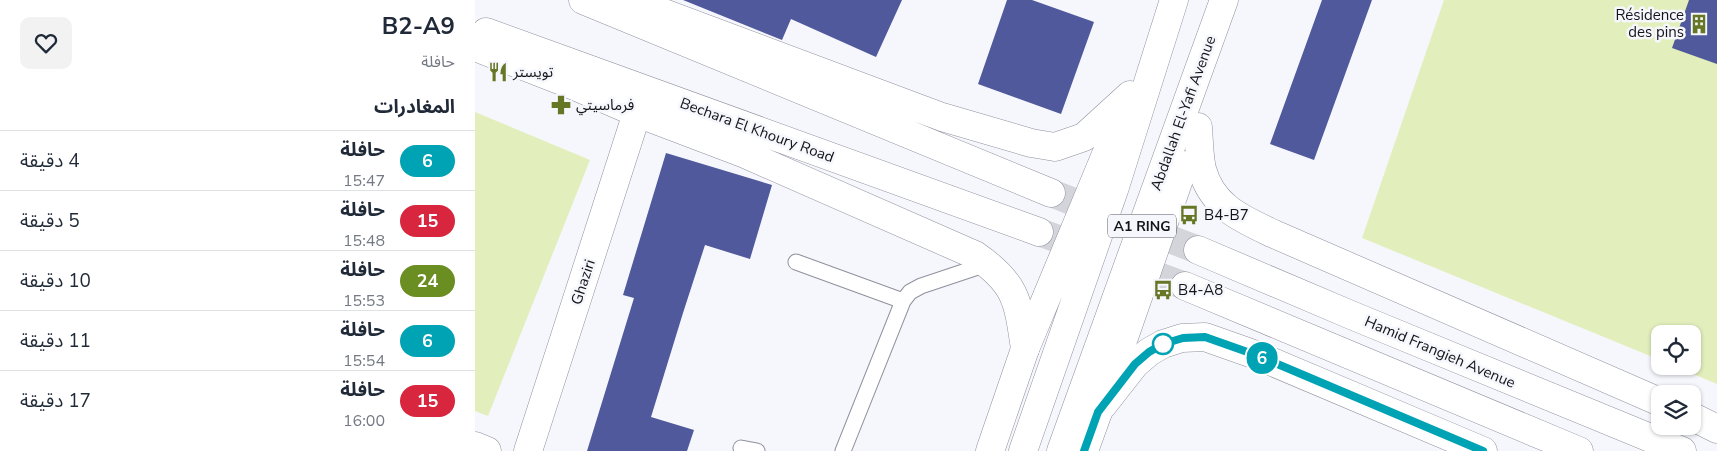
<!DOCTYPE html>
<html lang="ar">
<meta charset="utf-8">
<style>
:root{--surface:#fff;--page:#f2f2f3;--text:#1f2937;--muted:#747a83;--line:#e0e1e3}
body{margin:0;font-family:"Nunito Sans","Noto Sans Arabic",sans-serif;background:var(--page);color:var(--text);direction:rtl;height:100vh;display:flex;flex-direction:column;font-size:19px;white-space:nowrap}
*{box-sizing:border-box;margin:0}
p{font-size:16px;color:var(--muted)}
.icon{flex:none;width:28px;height:28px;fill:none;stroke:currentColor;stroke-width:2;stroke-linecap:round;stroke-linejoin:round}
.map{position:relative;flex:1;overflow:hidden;direction:ltr}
.side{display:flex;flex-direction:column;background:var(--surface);width:475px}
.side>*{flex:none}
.badge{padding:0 10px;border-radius:16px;font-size:18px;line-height:32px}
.tools{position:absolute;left:1176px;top:325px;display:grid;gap:10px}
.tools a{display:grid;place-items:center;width:50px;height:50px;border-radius:10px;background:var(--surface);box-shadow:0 1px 4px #0004;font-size:25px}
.map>.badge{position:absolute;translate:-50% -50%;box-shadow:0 0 0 2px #fff}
h2{padding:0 20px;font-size:19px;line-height:45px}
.round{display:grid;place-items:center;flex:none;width:52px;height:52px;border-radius:10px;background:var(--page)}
.overview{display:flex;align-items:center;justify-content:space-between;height:85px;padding:0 20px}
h1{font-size:24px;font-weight:700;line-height:38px}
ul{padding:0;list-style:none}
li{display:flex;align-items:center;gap:15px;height:60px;padding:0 20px;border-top:1px solid var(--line)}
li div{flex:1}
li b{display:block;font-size:19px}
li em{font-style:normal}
li .badge{min-width:55px;font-weight:700;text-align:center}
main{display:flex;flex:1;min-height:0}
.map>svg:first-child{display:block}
</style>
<main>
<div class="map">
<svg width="1242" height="451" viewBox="0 0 1242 451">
<rect width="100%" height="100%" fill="#f6f7fd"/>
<!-- green -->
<path fill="#e2efbc" d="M969,0H1242V384L1199,366H1218V334H1185V360L887,238Z
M0,112L115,160L13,416L0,411Z"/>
<!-- building -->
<path fill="#4f599b" d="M208,0H427L401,57L316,19L307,40Z
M532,0H557L619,22L586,114L503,84Z
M847,0H897L839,160L795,144Z
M1214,0H1242V64L1197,48Z
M191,153L297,185L275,259L230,245L208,313L176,417L219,430L212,451H112L159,298L148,295Z"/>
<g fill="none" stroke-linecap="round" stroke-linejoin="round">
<!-- primary-tunnel -->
<path stroke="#d4d5db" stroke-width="28" stroke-dasharray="28 14" stroke-linecap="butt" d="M576,193L723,250
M564,232L710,286"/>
<defs>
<path id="lane" d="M321,262L428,301
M266,448L282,451
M368,451L428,301L435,292L446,286L512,264"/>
<path id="street" d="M0,446L12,451
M53,451L162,113"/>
<path id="secondary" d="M515,451L550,349
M609,451L623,412"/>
<path id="primary" d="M108,0L576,193
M154,0L467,117L556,143L580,147L609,137L655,95
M11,32L564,232
M0,47L97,85L162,113L270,154L500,255C542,284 543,301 550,349
M723,127C724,140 724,156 727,169C737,207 767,219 799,234L1185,402
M723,250L876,315L1207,451
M710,286L1104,451
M627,406L660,364L674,352L688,344L707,338L730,337L781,355L1008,451
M1218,417L1242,429"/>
<path id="highway" d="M550,349L642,128
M623,412L709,165
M548,451L639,190L699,0
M586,451L749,0"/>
</defs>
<!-- lane casing -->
<use href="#lane" stroke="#8f919e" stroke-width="17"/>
<!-- street casing -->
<use href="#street" stroke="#8f919e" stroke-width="29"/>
<!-- secondary casing -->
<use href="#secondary" stroke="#8f919e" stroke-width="29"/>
<!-- primary casing -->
<use href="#primary" stroke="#8f919e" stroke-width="29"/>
<!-- highway casing -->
<use href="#highway" stroke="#8f919e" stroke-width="29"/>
<!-- lane -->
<use href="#lane" stroke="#fff" stroke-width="15"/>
<!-- street -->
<use href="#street" stroke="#fff" stroke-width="28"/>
<!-- secondary -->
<use href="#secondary" stroke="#fff" stroke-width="28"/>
<!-- primary -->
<use href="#primary" stroke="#fff" stroke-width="28"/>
<!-- highway -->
<use href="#highway" stroke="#fff" stroke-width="28"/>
</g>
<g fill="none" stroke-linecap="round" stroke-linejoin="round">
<defs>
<path id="line" d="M609,451L623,412L660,364L674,352L688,344L708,338L730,337L781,355L1008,451"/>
</defs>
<!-- line casing -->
<use href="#line" stroke="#fff" stroke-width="11"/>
<!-- line -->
<use href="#line" stroke="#00a3b4" stroke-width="8"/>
</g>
<!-- icons -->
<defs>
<symbol id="building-bare" viewBox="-9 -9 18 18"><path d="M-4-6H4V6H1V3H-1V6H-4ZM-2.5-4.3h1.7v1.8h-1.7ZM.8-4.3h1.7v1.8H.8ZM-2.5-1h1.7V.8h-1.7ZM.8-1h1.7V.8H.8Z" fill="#657624" stroke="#f6f7fd" stroke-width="2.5" paint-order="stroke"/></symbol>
<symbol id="restaurant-bare" viewBox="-9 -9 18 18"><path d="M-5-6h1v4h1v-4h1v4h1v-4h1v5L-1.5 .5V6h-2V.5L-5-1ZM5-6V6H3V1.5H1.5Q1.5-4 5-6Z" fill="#657624" stroke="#f6f7fd" stroke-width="2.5" paint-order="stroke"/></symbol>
<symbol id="pharmacy-bare" viewBox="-9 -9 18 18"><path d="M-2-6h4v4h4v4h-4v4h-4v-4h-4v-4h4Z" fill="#657624" stroke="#f6f7fd" stroke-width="2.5" paint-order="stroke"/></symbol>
<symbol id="bus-bare" viewBox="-9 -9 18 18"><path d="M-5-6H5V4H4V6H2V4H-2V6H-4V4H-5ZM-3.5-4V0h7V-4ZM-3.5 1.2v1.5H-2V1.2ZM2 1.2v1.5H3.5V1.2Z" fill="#657624" stroke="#f6f7fd" stroke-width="2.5" paint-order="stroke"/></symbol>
</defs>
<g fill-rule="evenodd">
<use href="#building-bare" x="1210" y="10" width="28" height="28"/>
<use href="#restaurant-bare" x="9" y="58" width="28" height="28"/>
<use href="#pharmacy-bare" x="72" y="91" width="28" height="28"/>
<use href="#bus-bare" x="700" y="201" width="28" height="28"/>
<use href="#bus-bare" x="674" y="276" width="28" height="28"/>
</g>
<!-- markers -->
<circle fill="#fff" stroke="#00a3b4" stroke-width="2.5" cx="688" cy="344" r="10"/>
<g text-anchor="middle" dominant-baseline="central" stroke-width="5" stroke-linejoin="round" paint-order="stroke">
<!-- shield labels -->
<rect fill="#f6f7fd" stroke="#57585d" stroke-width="1" x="633" y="214.5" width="68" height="23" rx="4"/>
<g font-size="14" font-weight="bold" fill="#131419">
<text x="667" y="226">A1 RING</text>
</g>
<!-- poi labels -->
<g font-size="15" fill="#131419" stroke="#f6f7fd" text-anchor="start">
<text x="1209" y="15" text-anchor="end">Résidence<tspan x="1209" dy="17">des pins</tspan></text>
<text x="38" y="72">تويستر</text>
<text x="101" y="105">فرماسيتي</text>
<text x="729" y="215">B4-B7</text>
<text x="703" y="290">B4-A8</text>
</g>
<!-- street labels -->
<g font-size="15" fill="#131419" stroke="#f6f7fd">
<text transform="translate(708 113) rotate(-70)">Abdallah El-Yafi Avenue</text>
<text transform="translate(282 130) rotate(20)">Bechara El Khoury Road</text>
<text transform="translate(108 282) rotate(-72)">Ghaziri</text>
<text transform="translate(965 352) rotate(23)">Hamid Frangieh Avenue</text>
</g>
</g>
</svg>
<div class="tools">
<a><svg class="icon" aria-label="locate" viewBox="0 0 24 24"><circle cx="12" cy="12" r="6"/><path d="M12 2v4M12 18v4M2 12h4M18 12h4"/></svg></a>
<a><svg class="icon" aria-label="layers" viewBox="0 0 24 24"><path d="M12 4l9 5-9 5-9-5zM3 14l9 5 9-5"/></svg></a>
</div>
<b class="badge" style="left:787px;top:358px;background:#00a3b4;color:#fff">6</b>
</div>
<section class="side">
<div class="overview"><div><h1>B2-A9</h1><p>حافلة</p></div><a class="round"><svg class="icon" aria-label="heart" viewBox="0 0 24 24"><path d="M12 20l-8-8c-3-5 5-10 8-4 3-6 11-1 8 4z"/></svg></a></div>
<h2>المغادرات</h2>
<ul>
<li><span class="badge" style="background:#00a3b4;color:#fff">6</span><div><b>حافلة</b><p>15:47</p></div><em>4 دقيقة</em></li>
<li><span class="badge" style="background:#d7263d;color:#fff">15</span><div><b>حافلة</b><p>15:48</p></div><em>5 دقيقة</em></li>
<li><span class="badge" style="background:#6b8e23;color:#fff">24</span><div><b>حافلة</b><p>15:53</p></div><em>10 دقيقة</em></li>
<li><span class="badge" style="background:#00a3b4;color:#fff">6</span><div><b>حافلة</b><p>15:54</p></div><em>11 دقيقة</em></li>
<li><span class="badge" style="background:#d7263d;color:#fff">15</span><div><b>حافلة</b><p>16:00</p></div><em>17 دقيقة</em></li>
</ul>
</section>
</main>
